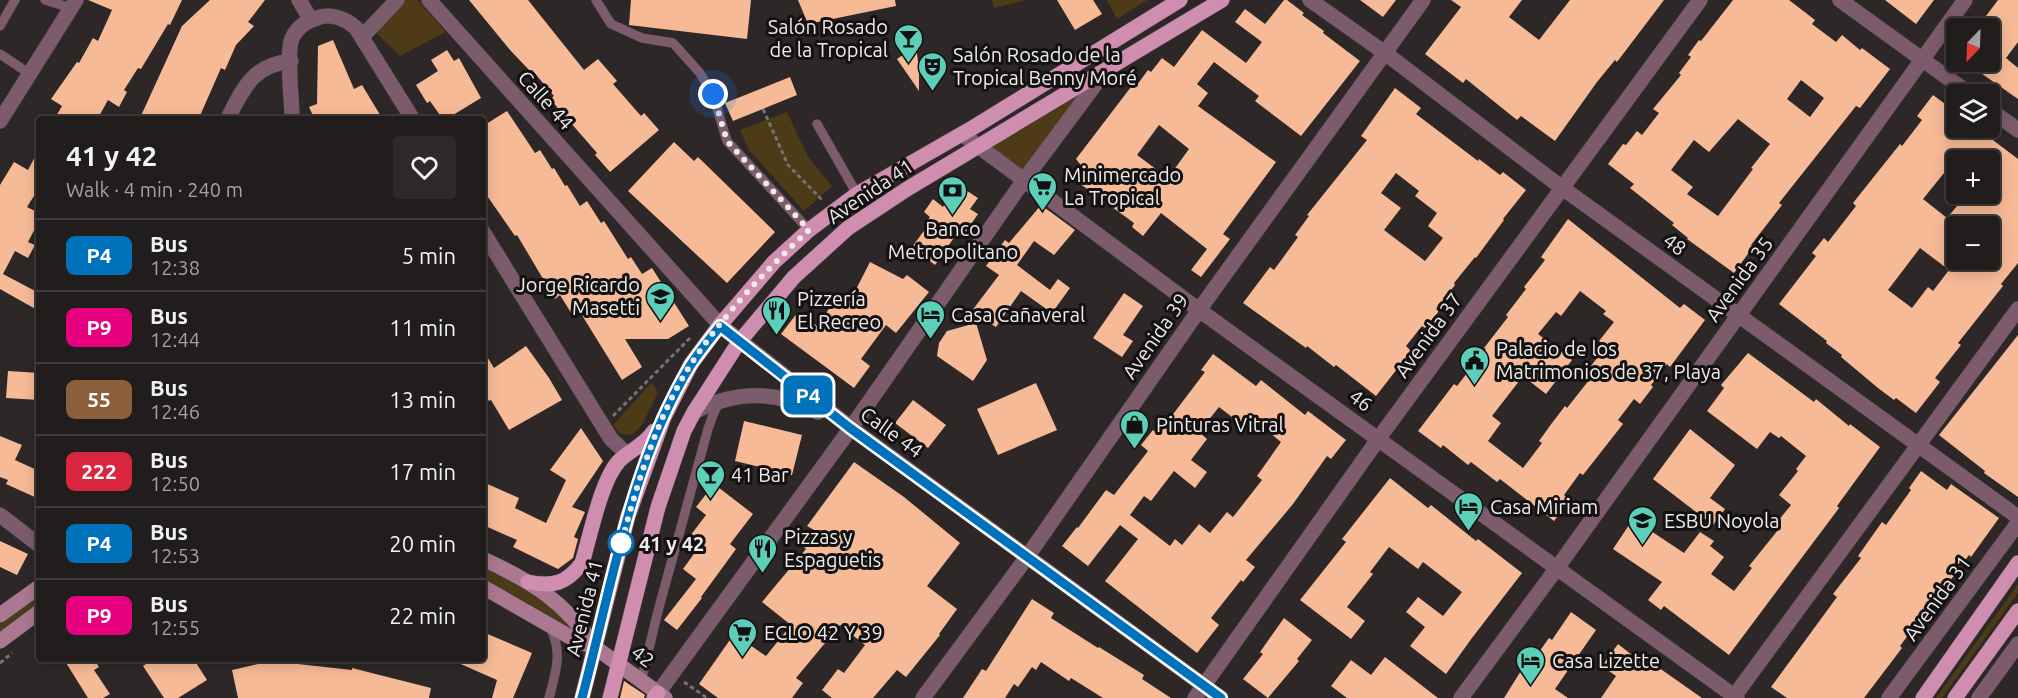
<!DOCTYPE html>
<meta charset="utf-8">
<style>
:root{--surface:#221d1d;--page:#2e2a2a;--text:#f1f3f6;--muted:#a2a2a4;--line:#3f3b3b}
body{margin:0;font-family:Ubuntu,sans-serif;background:var(--page);color:var(--text);height:100vh;display:flex;flex-direction:column;font-size:22px;white-space:nowrap}
*{box-sizing:border-box;margin:0}
p{font-size:20px;color:var(--muted)}
.icon{flex:none;width:33px;height:33px;fill:none;stroke:currentColor;stroke-width:2;stroke-linecap:round;stroke-linejoin:round}
.map{position:relative;flex:1;overflow:hidden}
.drawer{position:absolute;left:36px;top:116px;width:450px;height:546px;display:flex;flex-direction:column;background:var(--surface);border-radius:6px;box-shadow:0 3px 15px #0003,0 0 0 2px var(--line)}
.drawer>*{flex:none}
.badge{padding:0 12px;border-radius:9px;font-size:21px;line-height:39px}
.needle{width:39px;rotate:203deg}
.controls{position:absolute;left:1946px;top:18px;display:grid;gap:12px}
.controls a{display:grid;place-items:center;width:54px;height:54px;border-radius:6px;background:var(--surface);box-shadow:0 3px 15px #0003,0 0 0 2px var(--line);font-size:30px}
.you{position:absolute;width:30px;height:30px;margin:-15px;border:4px solid #fff;border-radius:50%;background:#1a73e8;box-shadow:0 0 0 9px #1a73e833}
.map>.badge{position:absolute;translate:-50% -50%;box-shadow:0 0 0 3px #fff}
.round{display:grid;place-items:center;flex:none;width:63px;height:63px;border-radius:6px;background:var(--page)}
.head{display:flex;align-items:center;justify-content:space-between;height:102px;padding:0 30px}
h1{font-size:28px;font-weight:600;line-height:45px}
ul{padding:0;list-style:none}
li{display:flex;align-items:center;gap:18px;height:72px;padding:0 30px;border-top:2px solid var(--line)}
li div{flex:1}
li b{display:block;font-size:22px}
li em{font-style:normal}
li .badge{min-width:66px;font-weight:700;text-align:center}
.map>svg:first-child{display:block}
</style>
<div class="map">
<svg width="2018" height="698" viewBox="0 0 2018 698">
<rect width="100%" height="100%" fill="#2d2727"/>
<!-- green -->
<path fill="#4c3b16" d="M404,0H417L446,32L400,56L374,31Z
M992,0H1026L994,8Z
M1107,0H1147L1117,19Z
M1106,70L1024,180L979,148Z
M787,112L808,157L832,186L804,211L749,150L740,130Z
M652,382L658,393L642,425L633,434C624,436 618,434 613,425Z
M483,568C515,583 548,600 571,628L483,578Z
M2018,584V593L1942,698H1936Z
M39,596V604L0,632V624Z"/>
<!-- building -->
<path fill="#f7ba96" fill-rule="evenodd" d="M88,0H182L170,25L168,24L141,69L138,68L124,90L127,92L119,107L108,100L98,118H55L62,106L51,99L77,62L79,63L93,38L98,41L112,10Z
M210,0H265L248,22L254,26L236,45L225,70L221,68L199,118H140L182,26Z
M469,0H528L584,70L598,59L617,81L613,84L641,116L644,113L659,130L610,172L595,155L597,153L550,99L554,96L532,70L530,71L510,50Z
M631,0H751L747,39L629,25Z
M798,0H895L896,6L808,24Z
M1057,0H1093L1102,14L1075,30Z
M1284,0H1287L1304,13L1302,15L1324,31L1323,33L1360,61L1301,136L1255,101L1259,96L1214,62L1197,84L1208,93L1198,106L1276,162L1223,234L1230,239L1201,277L1191,270L1207,249L1161,213L1143,236L1132,227L1134,223L1079,183L1083,176L1084,169L1076,159L1134,83L1137,85L1148,70L1151,72L1162,58L1174,67L1202,30L1246,63L1262,42L1235,22L1245,9L1265,24ZM1159,125L1189,149L1168,178L1137,155Z
M1360,0H1396L1383,17Z
M1451,0H1522L1509,17L1539,40L1570,0H1664L1617,62L1615,60L1597,82L1555,141L1521,116L1517,120L1466,79L1463,83L1425,54L1461,7Z
M1733,0H1789L1815,20L1812,24L1836,42L1842,35L1860,50L1862,48L1890,69L1860,108L1856,106L1779,203L1782,205L1751,245L1753,247L1734,273L1687,239L1688,238L1672,225L1674,223L1630,188L1634,184L1608,164L1623,144L1626,145L1637,131L1642,135L1659,113L1653,109L1681,75L1679,73L1691,57L1688,55L1699,40L1701,41ZM1801,80L1824,98L1810,117L1787,99ZM1738,119L1770,144L1751,168L1753,169L1718,216L1687,194L1693,187L1671,170L1694,140L1709,152Z
M1885,0H1934L1916,24Z
M1998,0H2018V42L2006,58L2018,68V99L1965,62H1989V28H1977Z
M333,40L354,89L362,85L382,118H314L309,107L317,104L318,46Z
M916,46L919,69V91L897,59Z
M447,50L454,61L459,58L481,98L448,118H442L430,101L427,103L416,85L438,71L431,60Z
M790,77L797,95L733,121L725,103Z
M1395,88L1421,108L1416,114L1478,161L1479,159L1500,175L1503,172L1526,190L1503,219L1504,220L1476,258L1475,257L1454,283L1455,285L1436,309L1439,311L1425,328L1422,326L1406,346L1411,351L1376,396L1336,365L1334,367L1307,346L1306,348L1243,303L1270,267L1274,270L1298,237L1295,235L1309,216L1307,215L1367,140L1361,136ZM1396,173L1419,191L1415,196L1437,213L1428,226L1443,238L1425,261L1384,230L1401,208L1381,193Z
M1933,95L1956,112V128H1977L2018,159V263L2001,284L2003,286L1958,343L1961,345L1935,378L1940,382L1916,413L1896,398L1894,400L1878,388L1841,357L1842,355L1826,343L1827,341L1779,304L1816,256L1812,253L1824,238L1828,242L1856,206L1853,203L1900,144L1902,146L1922,120L1917,116ZM1956,160H1989V194H1967L1947,218L1923,199L1944,173L1956,182ZM1966,223L1971,226H1989V260H1956V226H1964ZM1920,248L1949,270L1933,291L1928,287L1912,308L1888,290Z
M507,111L535,153L540,150L552,169L554,168L565,186L567,185L580,206L587,201L601,223L604,221L628,259L631,257L642,274L652,268L689,326L668,339H625L642,367L622,380L580,312L573,316L560,295L555,299L517,235L515,236L483,190V126Z
M674,142L694,161L698,157L775,232L727,283L628,191Z
M39,149V188L27,207L39,213V221L28,242L35,245L28,258L15,251L3,274L39,293V311L0,289V185L14,162L28,170Z
M958,185L978,198L970,209L978,214L965,233L960,229L935,265L912,247L929,224L926,222L930,217L924,212L933,199L943,207Z
M1041,205L1075,230L1054,255L1034,241L1017,265L1050,290L1058,279L1070,288L1052,313L1021,291L996,327L971,312L999,275L986,266L1005,240L1009,243Z
M1568,219L1680,308L1684,304L1705,320L1670,367L1667,364L1651,385L1653,387L1640,404L1634,399L1618,420L1623,424L1583,475L1580,473L1564,495L1570,500L1554,521L1500,479L1497,482L1471,462L1468,465L1443,445L1441,448L1418,431L1454,384L1457,386L1486,349L1484,348L1508,317L1506,315L1526,289L1524,287L1545,260L1541,257ZM1580,291L1606,311L1603,314L1614,322L1599,341L1606,346L1591,366L1597,370L1567,408L1565,406L1552,423L1539,441L1542,443L1523,468L1488,441L1501,423L1492,416L1523,376L1546,394L1572,360L1538,334L1556,312L1561,316Z
M870,262L903,279L907,275L929,292L896,333L886,325L861,359L870,366L854,388L781,334L798,312L817,326L840,293L850,301Z
M1124,293L1143,306L1123,335L1133,341L1122,357L1093,338Z
M976,323L987,360L973,381L937,356L939,343L947,331Z
M2018,335V497L1984,473L1985,471L1939,435Z
M526,346L549,378L562,400L509,430L491,400L489,401L483,392V350L494,368Z
M1748,353L1814,402L1816,399L1849,426L1850,424L1880,447L1837,506L1839,508L1729,655L1664,606L1661,610L1648,600L1662,582L1613,549L1633,519L1684,553L1700,532L1714,541L1710,546L1724,557L1711,574L1734,591L1752,568L1749,566L1778,530L1774,526L1791,505L1779,495L1798,471L1796,469L1806,456L1781,436L1779,438L1770,432L1757,449L1707,411L1724,388L1721,385Z
M1213,354L1256,386L1261,380L1305,415L1308,411L1346,440L1331,459L1327,456L1293,504L1246,560L1255,567L1243,582L1241,580L1211,618L1219,625L1197,653L1105,581L1138,539L1120,525L1088,566L1062,546L1077,527L1078,528L1106,490L1114,495L1148,451L1141,445L1153,430L1158,434L1205,372L1201,370ZM1219,407L1249,430L1255,421L1281,442L1257,476L1262,480L1233,517L1227,512L1210,533L1199,524L1182,545L1175,539L1170,546L1130,515L1144,496L1151,501L1174,471L1195,488L1207,472L1191,460L1207,439L1199,432Z
M8,371L39,373V400L6,398Z
M1036,383L1057,430L998,455L977,409Z
M913,400L946,425L928,448L895,423Z
M744,421L802,435L792,475L735,461Z
M581,428L603,461L572,507L585,512L574,537L578,539L573,558L558,569L513,547L517,540L483,525V482L519,498L515,508L546,523L566,480L550,470Z
M1690,429L1735,465L1710,498L1725,509L1713,525L1653,479Z
M0,436L22,445L15,460L39,471V499L6,484L8,480L0,477Z
M854,462L904,497L960,543L927,586L957,609L939,634L940,635L906,677L897,670L873,698H832L822,690L838,669L844,673L865,645L840,625L796,678L803,683L792,698H718L699,684L734,634L766,656L791,625L762,602L806,549L802,545L814,530L807,526Z
M1921,471L1947,490L1951,484L1999,518L1971,557L1969,555L1928,611L1930,613L1919,629L1915,626L1900,646L1902,648L1864,698H1787L1771,687L1837,597L1833,594L1861,558L1858,556L1882,522L1886,525L1911,490L1909,488Z
M1390,478L1428,508L1431,505L1476,541L1478,539L1522,573L1472,638L1446,674L1410,646L1425,627L1406,612L1418,597L1443,616L1462,592L1423,562L1418,569L1389,547L1370,572L1373,574L1347,607L1365,621L1351,639L1300,600L1346,542L1342,539Z
M714,484L753,514L730,544L736,549L701,597L702,598L677,630L664,620L696,579L683,569L701,544L690,536L706,515L696,507Z
M0,541L28,554L17,575L0,567Z
M1032,599L1054,613L1051,618L1098,648L1099,647L1144,675L1142,679L1171,698H1103L1071,678L1069,681L1041,662L1036,670L1032,667L1018,687L1014,684L1005,698H963L982,669L986,671Z
M1571,612L1596,630L1555,689L1568,698H1504L1524,666L1527,669L1549,638L1552,640Z
M1284,618L1312,640L1297,659L1299,661L1268,698L1243,679L1263,654L1260,652Z
M483,632L532,653L513,698H492L497,680L447,658H483Z
M1618,644L1632,655L1635,651L1702,698H1601L1616,676L1602,666Z
M1385,657L1438,698H1347L1331,686L1351,660L1371,675Z
M63,658H93L99,667L94,670L110,694L103,698H88Z
M155,658H193L207,680L178,698H164L143,666Z
M298,659V664L352,670V668L431,688L429,698H238L232,670L271,661Z
M624,681L645,695L644,698H620Z"/>
<g fill="none" stroke-linecap="round" stroke-linejoin="round">
<defs>
<path id="service" d="M45,0L71,8
M596,0L611,24L642,38L673,43L700,73L713,95L727,141L809,230
M0,26L15,0
M0,54L30,74
M817,124L857,194
M641,681L658,611L708,429L713,415L720,400
M549,698C556,671 563,653 550,627"/>
<path id="minor" d="M299,0L311,20
M429,0L720,325
M1310,0L1385,53L1561,187L2018,517
M1840,0L1970,94
M362,37L397,0
M1989,109L2018,130
M228,118C244,87 253,65 291,61
M292,118C292,100 286,53 292,38C297,28 306,21 317,18C330,13 345,18 356,28L412,118
M0,121L76,0
M962,134L1199,310L1737,698
M483,232L611,439L627,454
M0,515L39,545
M658,693L851,428L1024,180L1106,70
M923,698L1027,557L1199,310L1423,0
M1195,698L1379,438L1700,0
M1461,698L1557,568L1965,0
M1733,698L2018,309
M1889,698L2018,523
M1979,698L2018,644"/>
<path id="tertiary" d="M720,325L851,428L1221,698
M694,412C736,390 776,390 818,412"/>
<path id="secondary" d="M483,559C533,582 564,601 596,648
M483,587L572,638L596,648L665,698
M0,615L39,587
M0,641L39,612"/>
<path id="primary" d="M528,582C553,587 566,584 582,563C590,537 601,480 619,461C631,449 644,446 654,431
M582,698L628,516L664,417L691,364L720,325L774,262L809,230L857,194L974,127L1180,0
M610,698L658,507L684,431L694,412L739,342L794,277L848,228L907,189L1222,0
M654,698L658,693
M1923,698L2018,563
M1955,698L2018,611"/>
</defs>
<!-- service casing -->
<use href="#service" stroke="#484242" stroke-width="10"/>
<!-- minor casing -->
<use href="#minor" stroke="#484242" stroke-width="16"/>
<!-- tertiary casing -->
<use href="#tertiary" stroke="#484242" stroke-width="16"/>
<!-- secondary casing -->
<use href="#secondary" stroke="#484242" stroke-width="16"/>
<!-- primary casing -->
<use href="#primary" stroke="#484242" stroke-width="16"/>
<!-- path -->
<path stroke="#777272" stroke-width="3" stroke-dasharray="4.5 3" stroke-linecap="butt" d="M763,109L788,165L823,201
M613,416L690,338
M0,663L12,653
M684,682L707,698"/>
<!-- service -->
<use href="#service" stroke="#7c5c6c" stroke-width="9"/>
<!-- minor -->
<use href="#minor" stroke="#7c5c6c" stroke-width="15"/>
<!-- tertiary -->
<use href="#tertiary" stroke="#7c5c6c" stroke-width="15"/>
<!-- secondary -->
<use href="#secondary" stroke="#ab7891" stroke-width="15"/>
<!-- primary -->
<use href="#primary" stroke="#cf8daf" stroke-width="15"/>
</g>
<g fill="none" stroke-linecap="round" stroke-linejoin="round">
<defs>
<path id="line" d="M582,698C612,586 630,466 690,366C699,352 710,339 720,326L850,428L1221,698"/>
</defs>
<!-- line casing -->
<use href="#line" stroke="#fff" stroke-width="14"/>
<!-- line -->
<use href="#line" stroke="#0072bc" stroke-width="9"/>
<!-- walk -->
<path stroke="#eeeaea" stroke-width="6" stroke-dasharray="0 10.8" d="M621,543L619,552C636,488 655,420 691,364C723,315 766,270 809,230L727,141L713,94"/>
</g>
<!-- icons -->
<defs>
<symbol id="bar-pin" viewBox="-11 -11 22 30"><path d="M0 17L-7.5 6A9.5 9.5 0 1 1 7.5 6Z" fill="#5dceb9" stroke="#131111"/><path d="M-6-5H6L.8 .8V4.5H3.5V6h-7V4.5H-.8V.8Z" fill="#111"/></symbol>
<symbol id="theatre-pin" viewBox="-11 -11 22 30"><path d="M0 17L-7.5 6A9.5 9.5 0 1 1 7.5 6Z" fill="#5dceb9" stroke="#131111"/><path d="M-5-5.5Q0-4 5-5.5V0Q5 5 0 6Q-5 5-5 0ZM-3.3-2.5H-1v1.5H-3.3ZM1-2.5H3.3v1.5H1ZM-2.8 1Q0 5.5 2.8 1Z" fill="#111"/></symbol>
<symbol id="supermarket-pin" viewBox="-11 -11 22 30"><path d="M0 17L-7.5 6A9.5 9.5 0 1 1 7.5 6Z" fill="#5dceb9" stroke="#131111"/><path d="M-6-5.5h2.5l.6 2H6L4.5 2H-2.5L-4.4-4H-6ZM-1.5 3.2a1.3 1.3 0 1 0 .1 0ZM3 3.2a1.3 1.3 0 1 0 .1 0Z" fill="#111"/></symbol>
<symbol id="bank-pin" viewBox="-11 -11 22 30"><path d="M0 17L-7.5 6A9.5 9.5 0 1 1 7.5 6Z" fill="#5dceb9" stroke="#131111"/><path d="M-6-4H6V4H-6ZM0-2.3a2.3 2.3 0 1 0 0 4.6a2.3 2.3 0 1 0 0-4.6Z" fill="#111"/></symbol>
<symbol id="school-pin" viewBox="-11 -11 22 30"><path d="M0 17L-7.5 6A9.5 9.5 0 1 1 7.5 6Z" fill="#5dceb9" stroke="#131111"/><path d="M0-5L7-2L0 1L-7-2ZM-4 1L0 2.5L4 1V4Q0 6-4 4Z" fill="#111"/></symbol>
<symbol id="restaurant-pin" viewBox="-11 -11 22 30"><path d="M0 17L-7.5 6A9.5 9.5 0 1 1 7.5 6Z" fill="#5dceb9" stroke="#131111"/><path d="M-5-6h1v4h1v-4h1v4h1v-4h1v5L-1.5 .5V6h-2V.5L-5-1ZM5-6V6H3V1.5H1.5Q1.5-4 5-6Z" fill="#111"/></symbol>
<symbol id="hotel-pin" viewBox="-11 -11 22 30"><path d="M0 17L-7.5 6A9.5 9.5 0 1 1 7.5 6Z" fill="#5dceb9" stroke="#131111"/><path d="M-6-4.5h1.5V1H6V5H4.5V3h-9V5H-6ZM-4 0a1.8 1.8 0 1 1 3.6 0ZM.5 0V-2.5h3Q6-2.5 6 0Z" fill="#111"/></symbol>
<symbol id="civic-pin" viewBox="-11 -11 22 30"><path d="M0 17L-7.5 6A9.5 9.5 0 1 1 7.5 6Z" fill="#5dceb9" stroke="#131111"/><path d="M-.6-6.5H3V-4.5H.6V-3L4-1V1h2V6H-6V1h2V-1L-.6-3ZM-1.2 2.5V6h2.4V2.5Z" fill="#111"/></symbol>
<symbol id="shop-pin" viewBox="-11 -11 22 30"><path d="M0 17L-7.5 6A9.5 9.5 0 1 1 7.5 6Z" fill="#5dceb9" stroke="#131111"/><path d="M-5-2.5h2.3a2.7 3.5 0 0 1 5.4 0H5L5.5 6h-11ZM-1.5-2.5h3a1.5 2.3 0 0 0-3 0Z" fill="#111"/></symbol>
</defs>
<g fill-rule="evenodd">
<use href="#bar-pin" x="892" y="22" width="33" height="45"/>
<use href="#theatre-pin" x="916" y="50" width="33" height="45"/>
<use href="#supermarket-pin" x="1026" y="170" width="33" height="45"/>
<use href="#bank-pin" x="936" y="174" width="33" height="45"/>
<use href="#school-pin" x="644" y="280" width="33" height="45"/>
<use href="#restaurant-pin" x="760" y="294" width="33" height="45"/>
<use href="#hotel-pin" x="914" y="298" width="33" height="45"/>
<use href="#civic-pin" x="1458" y="344" width="33" height="45"/>
<use href="#shop-pin" x="1118" y="408" width="33" height="45"/>
<use href="#bar-pin" x="694" y="458" width="33" height="45"/>
<use href="#hotel-pin" x="1452" y="490" width="33" height="45"/>
<use href="#school-pin" x="1626" y="504" width="33" height="45"/>
<use href="#restaurant-pin" x="746" y="532" width="33" height="45"/>
<use href="#supermarket-pin" x="726" y="616" width="33" height="45"/>
<use href="#hotel-pin" x="1514" y="644" width="33" height="45"/>
</g>
<!-- markers -->
<circle fill="#fff" stroke="#0072bc" stroke-width="3" cx="621" cy="543" r="12"/>
<g text-anchor="middle" dominant-baseline="central" stroke-width="6" stroke-linejoin="round" paint-order="stroke">
<!-- poi labels -->
<g font-size="20" fill="#eeeaea" stroke="#131111" text-anchor="start">
<text x="888" y="26" text-anchor="end">Salón Rosado<tspan x="888" dy="23">de la Tropical</tspan></text>
<text x="953" y="54">Salón Rosado de la<tspan x="953" dy="23">Tropical Benny Moré</tspan></text>
<text x="1064" y="174">Minimercado<tspan x="1064" dy="23">La Tropical</tspan></text>
<text x="953" y="228" text-anchor="middle">Banco<tspan x="953" dy="23">Metropolitano</tspan></text>
<text x="640" y="284" text-anchor="end">Jorge Ricardo<tspan x="640" dy="23">Masetti</tspan></text>
<text x="797" y="298">Pizzería<tspan x="797" dy="23">El Recreo</tspan></text>
<text x="951" y="314">Casa Cañaveral</text>
<text x="1496" y="348">Palacio de los<tspan x="1496" dy="23">Matrimonios de 37, Playa</tspan></text>
<text x="1156" y="424">Pinturas Vitral</text>
<text x="731" y="474">41 Bar</text>
<text x="1490" y="506">Casa Miriam</text>
<text x="1664" y="520">ESBU Noyola</text>
<text x="784" y="536">Pizzas y<tspan x="784" dy="23">Espaguetis</tspan></text>
<text x="764" y="632">ECLO 42 Y 39</text>
<text x="1552" y="660">Casa Lizette</text>
</g>
<!-- street labels -->
<g font-size="20" fill="#eeeaea" stroke="#131111">
<text transform="translate(546 100) rotate(48)">Calle 44</text>
<text transform="translate(870 191) rotate(-34)">Avenida 41</text>
<text transform="translate(1675 244) rotate(36)">48</text>
<text transform="translate(1739 279) rotate(-54)">Avenida 35</text>
<text transform="translate(1428 335) rotate(-54)">Avenida 37</text>
<text transform="translate(1155 336) rotate(-55)">Avenida 39</text>
<text transform="translate(1361 400) rotate(36)">46</text>
<text transform="translate(892 432) rotate(36)">Calle 44</text>
<text transform="translate(1937 598) rotate(-54)">Avenida 31</text>
<text transform="translate(584 608) rotate(-76)">Avenida 41</text>
<text transform="translate(643 656) rotate(37)">42</text>
</g>
<!-- stop labels -->
<g font-size="20" font-weight="bold" fill="#eeeaea" stroke="#131111" text-anchor="start">
<text x="639" y="543">41 y 42</text>
</g>
</g>
</svg>
<div class="controls">
<a><svg class="needle" viewBox="-14 -14 28 28"><path d="M0-13l5 13h-10z" fill="#e53935"/><path d="M0 13l5-13h-10z" fill="#a2a2a4"/></svg></a>
<a><svg class="icon" aria-label="layers" viewBox="0 0 24 24"><path d="M12 4l9 5-9 5-9-5zM3 14l9 5 9-5"/></svg></a>
<a>+</a>
<a>−</a>
</div>
<div class="you" style="left:713px;top:94px"></div>
<b class="badge" style="left:808px;top:395px;background:#0072bc;color:#fff">P4</b>
<section class="drawer">
<div class="head"><div><h1>41 y 42</h1><p>Walk · 4 min · 240 m</p></div><a class="round"><svg class="icon" aria-label="heart" viewBox="0 0 24 24"><path d="M12 20l-8-8c-3-5 5-10 8-4 3-6 11-1 8 4z"/></svg></a></div>
<ul>
<li><span class="badge" style="background:#0072bc;color:#fff">P4</span><div><b>Bus</b><p>12:38</p></div><em>5 min</em></li>
<li><span class="badge" style="background:#e6007e;color:#fff">P9</span><div><b>Bus</b><p>12:44</p></div><em>11 min</em></li>
<li><span class="badge" style="background:#8b5e3c;color:#fff">55</span><div><b>Bus</b><p>12:46</p></div><em>13 min</em></li>
<li><span class="badge" style="background:#d7263d;color:#fff">222</span><div><b>Bus</b><p>12:50</p></div><em>17 min</em></li>
<li><span class="badge" style="background:#0072bc;color:#fff">P4</span><div><b>Bus</b><p>12:53</p></div><em>20 min</em></li>
<li><span class="badge" style="background:#e6007e;color:#fff">P9</span><div><b>Bus</b><p>12:55</p></div><em>22 min</em></li>
</ul>
</section>
</div>
